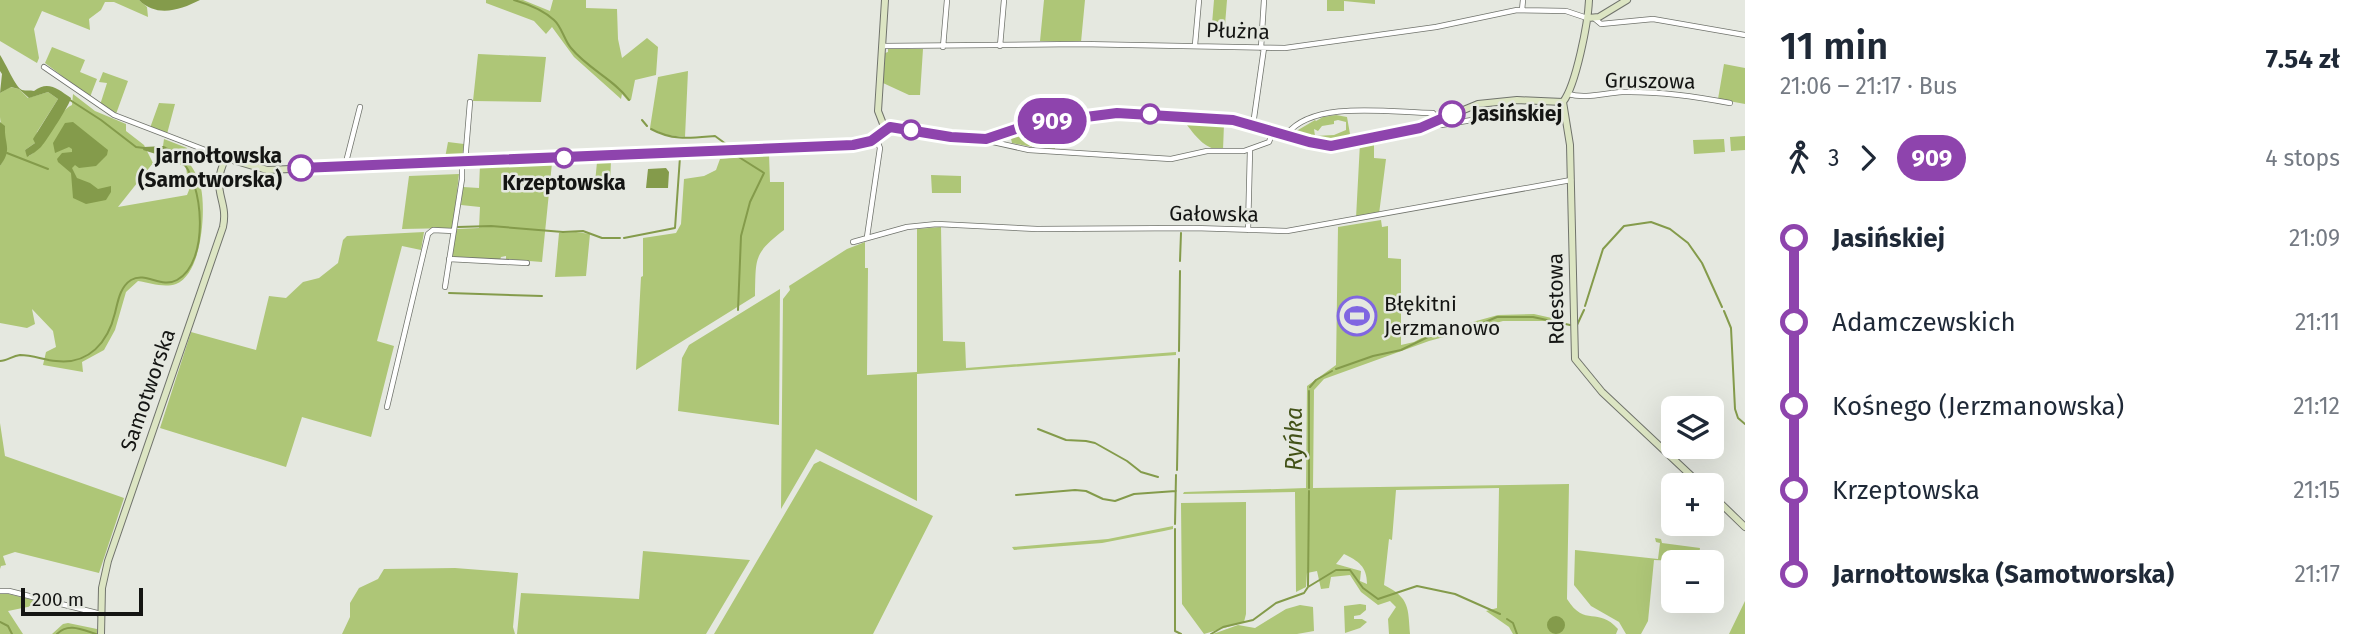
<!DOCTYPE html>
<meta charset="utf-8">
<style>
:root{--surface:#fff;--page:#f6f6f7;--text:#1f2937;--muted:#747a83}
body{margin:0;font-family:"Fira Sans",sans-serif;background:var(--page);color:var(--text);height:100vh;display:flex;flex-direction:column;font-size:26px;white-space:nowrap}
*{box-sizing:border-box;margin:0}
p{font-size:23px;color:var(--muted)}
.icon{flex:none;width:38px;height:38px;fill:none;stroke:currentColor;stroke-width:2;stroke-linecap:round;stroke-linejoin:round}
.map{position:relative;flex:1;overflow:hidden}
.details{display:flex;flex-direction:column;background:var(--surface);width:630px}
.details>*{flex:none}
.badge{padding:0 14px;border-radius:23px;font-size:24px;line-height:46px}
.controls{position:absolute;left:1661px;top:396px;display:grid;gap:14px}
.controls a{display:grid;place-items:center;width:63px;height:63px;border-radius:10px;background:var(--surface);box-shadow:0 7px 28px #0002;font-size:35px}
.scale{position:absolute;left:21px;bottom:18px;width:122px;box-sizing:border-box;padding-left:7px;border:4px solid #141513;border-top:0;font-size:19px;line-height:24px;white-space:nowrap;color:#141513;-webkit-text-stroke:5px #e5e8e0;paint-order:stroke}
.map>.badge{position:absolute;translate:-50% -50%;box-shadow:0 0 0 4px #fff}
.legs{display:flex;align-items:center;gap:10px;height:77px;padding:0 35px;font-size:23px}
.legs p{margin-inline-start:auto}
.head{display:flex;align-items:center;justify-content:space-between;height:119px;padding:0 35px}
h1{font-size:38px;font-weight:600;line-height:52px}
ul{padding:0 35px;list-style:none}
li{display:flex;align-items:center;gap:24px;height:84px;font-size:26px}
li i{display:grid;place-items:center;width:10px;height:100%;margin:0 9px;background:currentColor}
li i::after{content:'';width:18px;height:18px;margin:-9px;border:5px solid;border-radius:50%;background:var(--surface)}
li p{margin-inline-start:auto}
li:first-child i{background:linear-gradient(#0000 50%,currentColor 0)}
li:last-child i{background:linear-gradient(currentColor 50%,#0000 0)}
main{display:flex;flex:1;min-height:0}
.map>svg:first-child{display:block}
</style>
<main>
<div class="map">
<svg width="1745" height="634" viewBox="0 0 1745 634">
<rect width="100%" height="100%" fill="#e5e8e0"/>
<!-- green -->
<path fill="#aec677" fill-rule="evenodd" d="M0,0H139L147,7L148,17L114,2H105L101,10L89,19L90,30L42,11L34,29L39,58L37,63L0,41Z
M486,0H523L550,11L553,0H586V8L617,9L618,39L622,58L647,38L658,47L656,75L635,80L631,100L628,101L622,94L621,99L574,57L552,27L546,34L534,21L486,3Z
M1044,0H1085L1081,42L1040,41Z
M1214,0H1227L1225,25L1212,24Z
M1327,0H1375V4L1344,1V11H1327Z
M52,47L85,60L80,72L97,79L90,97L45,63Z
M888,49H923L920,95H909L883,83L885,53L888,52Z
M478,54L546,57L541,102L473,101Z
M1724,64L1745,68V104L1718,99Z
M688,71L685,137L666,135L650,128L658,77Z
M103,72L128,81L116,114L100,105L107,83L99,82Z
M10,87L19,89L28,98L48,92L58,99L37,132L35,143L25,150L29,156C51,142 56,112 72,105L73,94L95,111L126,124V131L144,145L153,163L118,207L187,195L189,190L186,167L160,155L176,159V152L163,146L164,139L187,148L182,155C192,165 197,174 201,188C206,211 202,274 176,284C164,288 150,283 138,281L126,292L115,330L104,350L82,362L83,372L43,365L46,352L56,347L53,331L32,309L35,324L27,328L0,323V166C12,149 1,134 0,117C0,109 0,101 0,93Z
M159,103L175,104L167,134L150,128Z
M1336,115L1347,117L1350,134L1345,139L1320,142L1293,133L1315,120L1316,121L1323,117ZM1338,120L1346,122V130L1334,135L1315,136L1314,129L1318,131L1322,126L1334,124V121Z
M1188,121L1224,124L1223,150C1206,150 1197,138 1187,125Z
M1053,124L1055,149L1046,148L1044,126Z
M1030,128L1032,147L1012,143L1010,134Z
M1745,136V150L1731,151L1730,137Z
M1374,139V158L1386,159L1379,214L1356,218L1360,143Z
M1724,139L1725,152L1694,154L1693,140Z
M448,142L464,144L462,157L445,158Z
M769,154L770,182H784V230C753,254 756,258 755,296L636,370L641,277L643,276V238L676,233L681,224L684,179L704,176L716,170L720,159Z
M611,161L610,184L595,183L597,162Z
M552,163L542,262L506,259V256L501,257L500,260L454,258L452,253L457,229L479,228L480,207L461,205L463,187L479,188L480,165Z
M459,174L453,228L402,229L409,176Z
M931,175L961,176V193H932Z
M1381,220L1382,227L1388,226V258L1401,259V345L1414,342L1429,334L1498,315L1534,314L1565,321V328L1545,321H1503L1429,341L1324,379L1314,390L1313,488L1569,484L1567,599C1585,628 1598,606 1618,629L1616,634H1513L1509,627L1486,611L1497,608L1499,488L1396,490L1392,540L1389,539L1384,585C1410,598 1408,608 1410,634H1389L1388,619L1396,607L1390,601L1378,605L1361,592L1350,575L1331,577L1329,588L1321,589L1317,571L1307,573L1306,587L1296,592L1295,492L1183,494L1184,492L1306,488L1307,386L1336,365L1338,227ZM1344,554C1358,561 1367,566 1367,584L1360,581L1361,571L1336,564Z
M941,227L943,341L965,342L966,368L1176,352V355L917,374V501L816,449L781,509L783,299L790,290L789,286L847,249L865,242V268H868L867,375L917,372V229Z
M424,232L421,250L402,246L377,341L394,346L371,437L302,417L286,467L160,428L191,332L256,350L269,296L286,298L303,282L319,278L338,263L343,240L347,236Z
M576,232L590,234L586,276L555,277L559,233Z
M780,289L779,425L678,411L682,358L689,345Z
M0,423L5,456L124,498L99,573L15,552L3,556L6,565L1,566L0,569Z
M820,461L933,516L873,634H714L814,464Z
M1246,502V614L1244,622L1204,634L1182,604L1181,503Z
M1173,526V529L1164,531L1102,543L1014,550L1012,547L1108,539Z
M1655,538L1661,539L1662,543L1700,548L1698,562L1654,560L1648,621L1641,634H1626L1619,622L1591,606L1574,585L1575,550L1658,559L1660,543L1656,542Z
M643,551L750,560L706,634H517L521,593L639,599Z
M455,568L518,573L513,627L515,634H342L350,617V603L359,588L378,579L384,569Z
M0,592L42,602V604L8,611L23,634H0Z
M1745,601V634H1729Z
M1360,604L1366,605V610L1360,615L1354,616V619H1362L1367,622L1360,628L1345,633L1344,606Z
M1300,605L1313,607L1314,631L1297,634H1213L1238,625L1255,628L1286,609Z
M68,623L97,629V634H52L63,624Z"/>
<!-- water -->
<path fill="#849b4b" d="M139,0C160,0 179,0 200,0C180,10 157,18 139,0Z
M0,55C5,62 16,88 22,90C26,91 30,90 34,91C48,80 58,89 71,98C70,104 47,140 41,147C37,151 32,154 27,157L25,150L35,143L33,139L58,99L48,92L29,98L19,89L11,87L0,93L2,74L0,71Z
M1511,106V113L1481,116L1480,109Z
M0,122L5,126C4,145 13,148 0,166Z
M73,122L108,150L107,155L96,166L79,168L75,165L72,168L77,178L90,183L98,189L111,186V192L106,200L86,204L73,198L71,173L58,162L57,159L62,153L72,152V149L69,147L55,153L53,143L65,123Z
M164,146L176,152L180,158L172,159L143,150L144,147Z
M666,168L669,172L668,188H646L648,169Z
M1547 625a9 9 0 1 1 18 0a9 9 0 1 1-18 0Z"/>
<g fill="none" stroke-linecap="round" stroke-linejoin="round">
<!-- stream -->
<path stroke="#849b4b" stroke-width="2" d="M514,0C528,4 543,10 554,20C562,27 564,40 571,48C588,69 615,80 629,100
M70,100L101,120L136,147L144,148
M642,120L647,126
M651,129C673,141 691,138 715,136L730,147
M7,153L48,169
M685,157L734,154L764,173L750,202L741,236L738,310
M659,158L672,157
M458,227L491,226L563,232L583,231L602,238H620
M624,238L675,228L680,157
M1180,261L1181,233
M449,293L542,296
M1585,306L1603,249L1624,226L1651,222L1670,229L1688,243L1702,263L1722,307
M1724,311L1731,328L1735,409L1738,418L1745,424
M1577,325L1584,310
M1179,351L1180,271
M0,361C7,361 12,356 20,355C33,355 44,360 56,361C89,365 108,342 115,313C118,301 120,287 131,280C146,271 161,289 177,280C210,262 204,182 180,159
M1336,369L1373,356L1401,350L1428,337L1483,323L1497,317H1533L1570,325
M1310,387L1316,380L1332,371
M1038,429L1066,440L1086,441L1095,443L1127,461L1141,472L1158,477
M1177,470L1179,359
M1309,488V391
M1016,495L1075,490L1086,491L1103,499L1115,501L1134,494L1176,491
M1175,524L1176,475
M1175,529V631L1181,634
M1308,586L1309,491
M1507,619L1513,623L1517,634
M0,622L8,626L12,634
M57,634C68,622 83,630 96,634
M1211,634L1223,627L1253,620L1276,603L1304,593L1308,587L1336,570H1350L1363,588L1378,599L1417,586L1455,594L1500,614"/>
<defs>
<path id="street" d="M1522,10L1523,0
M1595,19L1601,24L1653,19L1745,35
M1195,45L1199,0
M882,46L1080,44L1285,48L1436,27L1517,10L1566,11L1587,18
M1000,46L1004,0
M943,47L947,0
M1261,48L1264,0
M44,67L114,115L226,158
M1568,94C1586,99 1604,93 1622,92C1659,91 1694,96 1730,103
M1253,125L1264,48
M1287,134C1314,99 1394,113 1433,113L1441,125L1541,109
M984,140L1029,150L1171,159L1207,151H1244L1269,142L1273,131
M465,162L470,102
M345,166L360,107
M1248,230L1250,150
M867,237L880,148L876,138
M853,242L907,227L937,224L1037,229L1194,228L1287,231L1571,180
M449,259L527,263
M445,287L462,179V162
M387,407L428,234L433,230L454,231
M0,591H9L101,614"/>
<path id="secondary" d="M885,0L878,111L885,129
M1588,18L1599,17L1627,0
M1563,102L1570,145L1575,359L1602,392L1701,485
M1563,102C1576,85 1588,23 1589,0
M1712,495L1745,527
M101,634L102,588L108,561L223,227C229,199 209,191 226,158L267,170L853,145L868,143L890,127L951,137L983,140L1031,124L1117,113L1241,121L1317,144L1331,146L1420,128L1478,104L1517,100L1563,102"/>
</defs>
<!-- street casing -->
<use href="#street" stroke="#70736c" stroke-width="6"/>
<!-- secondary casing -->
<use href="#secondary" stroke="#70736c" stroke-width="8"/>
<!-- street -->
<use href="#street" stroke="#fff" stroke-width="4.5"/>
<!-- secondary -->
<use href="#secondary" stroke="#dce5c3" stroke-width="6"/>
</g>
<g fill="none" stroke-linecap="round" stroke-linejoin="round">
<defs>
<path id="line-1" d="M301,168L853,145L871,141L890,127L951,137L986,139L1031,124L1117,113L1233,120L1309,142L1331,146L1420,128L1452,114"/>
</defs>
<!-- line-1 casing -->
<use href="#line-1" stroke="#fff" stroke-width="16"/>
<!-- line-1 -->
<use href="#line-1" stroke="#8e44ad" stroke-width="10"/>
</g>
<!-- icons -->
<defs>
<symbol id="stadium-ring" viewBox="-11 -11 22 22"><circle r="9.5" fill="#e5e8e0" stroke="#8066e1" stroke-width="1.5"/><path d="M0-5a6.5 5 0 1 0 0 10a6.5 5 0 1 0 0-10ZM-3.5-1.8h7v3.6h-7Z" fill="#8066e1"/></symbol>
</defs>
<g fill-rule="evenodd">
<use href="#stadium-ring" x="1335" y="294" width="44" height="44"/>
</g>
<!-- markers -->
<g fill="#fff" stroke="#8e44ad" stroke-width="3.5">
<circle cx="1150" cy="114" r="9"/>
<circle cx="1452" cy="114" r="12"/>
<circle cx="911" cy="130" r="9"/>
<circle cx="564" cy="158" r="9"/>
<circle cx="301" cy="168" r="12"/>
</g>
<g text-anchor="middle" dominant-baseline="central" stroke-width="5" stroke-linejoin="round" paint-order="stroke">
<!-- street labels -->
<g font-size="21" fill="#141513" stroke="#e5e8e0">
<text transform="translate(1238 31) rotate(2)">Płużna</text>
<text transform="translate(1650 81) rotate(1)">Gruszowa</text>
<text transform="translate(1214 214) rotate(1)">Gałowska</text>
<text transform="translate(1556 299) rotate(-91)">Rdestowa</text>
<text transform="translate(148 390) rotate(-71)">Samotworska</text>
</g>
<!-- stop labels -->
<g font-size="21" font-weight="bold" fill="#141513" stroke="#e5e8e0" text-anchor="start">
<text x="1471" y="114">Jasińskiej</text>
<text x="282" y="156" text-anchor="end">Jarnołtowska<tspan x="282" dy="24">(Samotworska)</tspan></text>
<text x="564" y="183" text-anchor="middle">Krzeptowska</text>
</g>
<!-- poi labels -->
<g font-size="21" fill="#141513" stroke="#e5e8e0" text-anchor="start">
<text x="1384" y="304">Błękitni<tspan x="1384" dy="24">Jerzmanowo</tspan></text>
</g>
<!-- water labels -->
<g font-size="23" font-style="italic" fill="#425117" stroke="#e5e8e0">
<text transform="translate(1294 439) rotate(-90)">Ryńka</text>
</g>
</g>
</svg>
<div class="controls">
<a><svg class="icon" aria-label="layers" viewBox="0 0 24 24"><path d="M12 4l9 5-9 5-9-5zM3 14l9 5 9-5"/></svg></a>
<a>+</a>
<a>−</a>
</div>
<div class="scale">200 m</div>
<b class="badge" style="left:1052px;top:121px;background:#8e44ad;color:#fff">909</b>
</div>
<section class="details">
<div class="head"><div><h1>11 min</h1><p>21:06 – 21:17 · Bus</p></div><b>7.54 zł</b></div>
<div class="legs"><svg class="icon" aria-label="walk" viewBox="0 0 24 24"><circle cx="13" cy="4" r="2"/><path d="M13 8l-2 6 4 7M11 14l-3 7M7 12l3-4h3l4 4"/></svg>3<svg class="icon" aria-label="forward" viewBox="0 0 24 24"><path d="M9 5l7 7-7 7"/></svg><b class="badge" style="background:#8e44ad;color:#fff">909</b><p>4 stops</p></div>
<ul>
<li><i style="color:#8e44ad"></i><b>Jasińskiej</b><p>21:09</p></li>
<li><i style="color:#8e44ad"></i><span>Adamczewskich</span><p>21:11</p></li>
<li><i style="color:#8e44ad"></i><span>Kośnego (Jerzmanowska)</span><p>21:12</p></li>
<li><i style="color:#8e44ad"></i><span>Krzeptowska</span><p>21:15</p></li>
<li><i style="color:#8e44ad"></i><b>Jarnołtowska (Samotworska)</b><p>21:17</p></li>
</ul>
</section>
</main>
